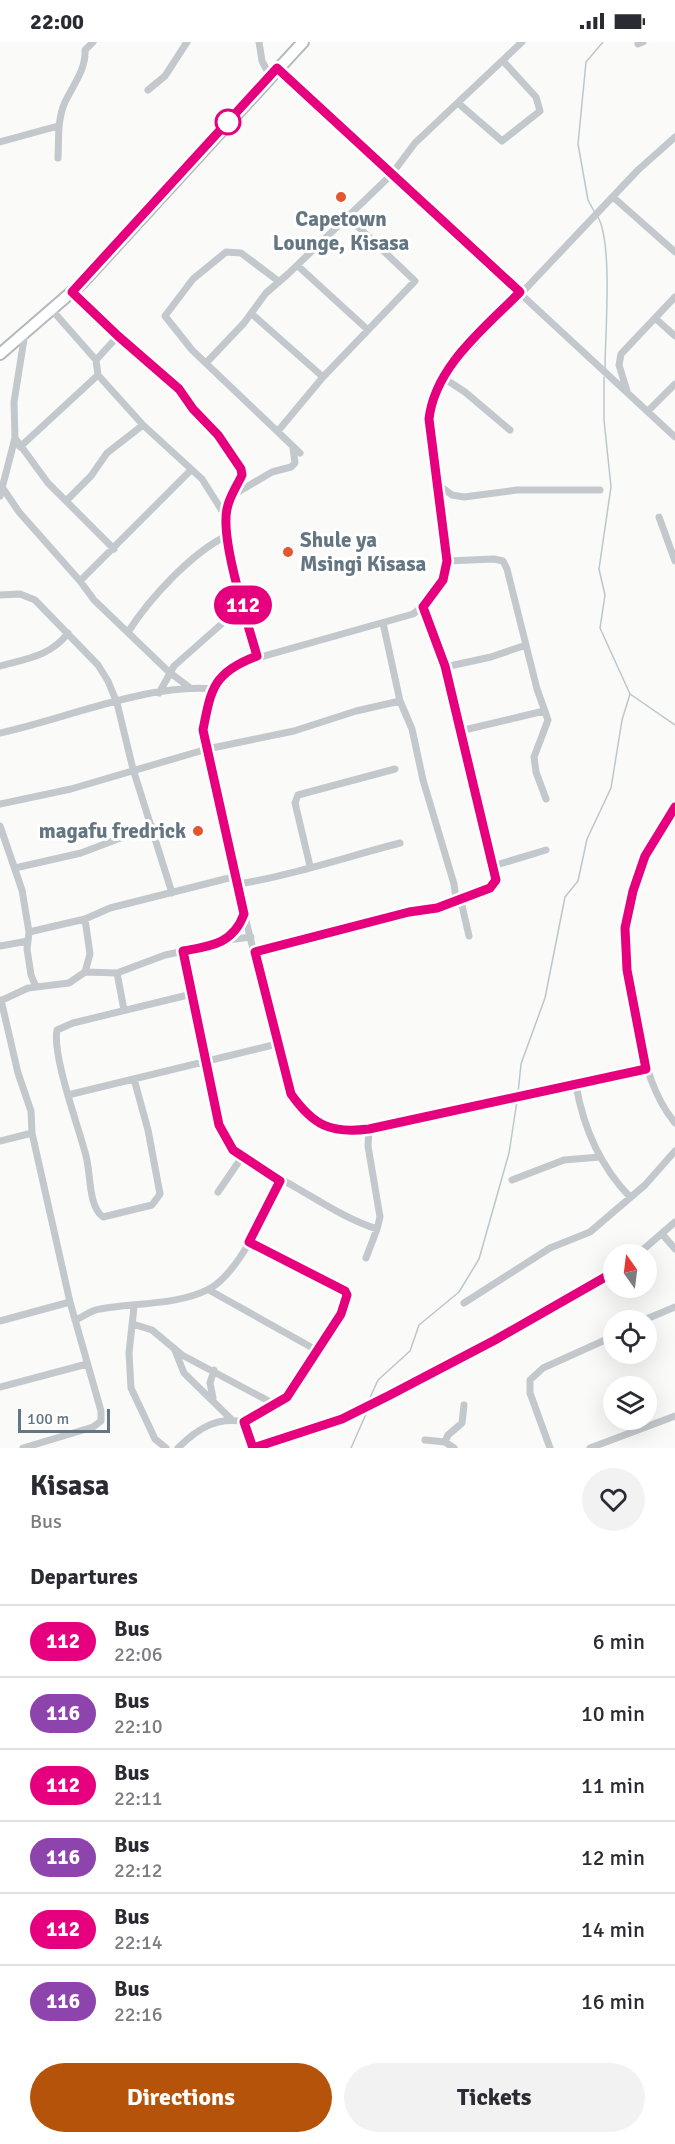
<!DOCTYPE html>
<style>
:root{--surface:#fff;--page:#f2f2f3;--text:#2b2b33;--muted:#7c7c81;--line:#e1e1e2;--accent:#b45309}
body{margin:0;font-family:Signika,sans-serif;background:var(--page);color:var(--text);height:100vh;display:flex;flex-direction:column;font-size:22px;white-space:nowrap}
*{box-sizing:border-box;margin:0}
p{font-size:20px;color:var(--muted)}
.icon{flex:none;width:33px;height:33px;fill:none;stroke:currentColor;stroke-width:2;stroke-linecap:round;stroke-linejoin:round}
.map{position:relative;height:1406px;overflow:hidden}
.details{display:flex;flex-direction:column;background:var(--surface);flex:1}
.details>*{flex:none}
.badge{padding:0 12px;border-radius:20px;font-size:21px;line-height:39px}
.needle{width:39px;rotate:346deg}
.buttons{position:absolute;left:603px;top:1202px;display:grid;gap:12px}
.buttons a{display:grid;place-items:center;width:54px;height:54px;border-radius:50%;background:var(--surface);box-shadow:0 6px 24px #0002;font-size:30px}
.scale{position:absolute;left:18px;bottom:15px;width:92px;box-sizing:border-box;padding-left:6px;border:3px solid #657683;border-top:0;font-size:16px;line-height:21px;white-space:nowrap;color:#657683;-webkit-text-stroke:4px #fff;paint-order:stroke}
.map>.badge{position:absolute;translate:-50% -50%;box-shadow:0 0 0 3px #fff}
h2{padding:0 30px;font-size:22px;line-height:54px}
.round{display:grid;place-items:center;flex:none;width:63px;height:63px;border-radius:32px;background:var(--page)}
.head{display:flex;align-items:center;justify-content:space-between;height:102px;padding:0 30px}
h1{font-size:28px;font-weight:700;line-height:45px}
.button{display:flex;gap:12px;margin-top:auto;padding:12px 30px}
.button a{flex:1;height:69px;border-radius:36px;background:var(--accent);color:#fff;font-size:24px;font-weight:700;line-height:69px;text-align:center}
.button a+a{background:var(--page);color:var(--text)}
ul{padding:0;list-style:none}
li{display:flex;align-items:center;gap:18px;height:72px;padding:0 30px;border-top:2px solid var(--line)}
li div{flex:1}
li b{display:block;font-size:22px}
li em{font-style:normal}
li .badge{min-width:66px;font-weight:700;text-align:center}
.status{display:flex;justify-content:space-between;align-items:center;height:42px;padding:0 30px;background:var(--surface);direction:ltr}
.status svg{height:16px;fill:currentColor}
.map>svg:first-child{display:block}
</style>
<div class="status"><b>22:00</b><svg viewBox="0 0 49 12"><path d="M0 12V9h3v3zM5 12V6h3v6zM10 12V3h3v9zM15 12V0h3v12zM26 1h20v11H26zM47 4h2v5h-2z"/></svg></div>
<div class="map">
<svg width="675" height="1406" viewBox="0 0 675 1406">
<rect width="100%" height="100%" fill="#fafaf8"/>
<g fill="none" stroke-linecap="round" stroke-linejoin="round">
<!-- stream -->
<path stroke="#bbc7cb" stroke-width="1.5" d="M595,171L588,158L578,102L586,20L603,0
M598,175C613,202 605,293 605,327
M604,335V378L611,445L599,527L605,553L600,586L630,652L675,683
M518,1051L521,1022L545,956L565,855L578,839L587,797L611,746L622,678L630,652
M369,1358L378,1338L410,1309L419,1283L459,1250L479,1217L509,1111L517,1059
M351,1406L366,1372"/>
<defs>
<path id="highway" d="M0,312L82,241L303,0"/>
</defs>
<!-- highway casing -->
<use href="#highway" stroke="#b4b9bd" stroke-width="14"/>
<!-- minor -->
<path stroke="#c3c8cc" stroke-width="7" d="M259,0L262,19L270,34
M638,2L643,0
M277,26L675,395
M148,48L165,34L187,0
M458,61L502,99L540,69L536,55L503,19
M0,100L58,84
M58,116C59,97 57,78 65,60C73,43 86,28 85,8L93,0
M613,155L675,210
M298,224L368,288
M277,238L241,211L226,210L193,237L165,274L192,308L300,411
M73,250L118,294L179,347L193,367L218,393L241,427L242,433C237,445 227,457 226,471C223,508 247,577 257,614
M52,268L96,318L98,333L143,383L202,437L226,475
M252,272L323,335
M656,277L675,294
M25,291L14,360L15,396L48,441L114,507
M96,318L118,294
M206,321L244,281L266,251L288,232L391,133L415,101L522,0
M442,335L465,350L510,388
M627,349L619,323L621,312L675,255
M648,369L675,342
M278,389L323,335L415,239L349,176
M20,405L98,333
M436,441L452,453L464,455L517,448H600
M2,445L19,470L80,539
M233,453L272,430L291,425L295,421L293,406
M0,454L15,396
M67,458L91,434L107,411L143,383
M659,475L675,519
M447,519L494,517L503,519L507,527L537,647L548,678L534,715L536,730L546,757
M0,553L20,552L35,558L98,623L108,639L117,661L133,727L172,851
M423,565L445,625L496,838L490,846L456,857
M128,590C150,556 191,511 228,493
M0,624C26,617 51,614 68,591
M445,625L491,615L526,603
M189,645L169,630L94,558L80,539L191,428
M159,651L174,624L243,563
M460,689L544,669
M0,691C64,677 149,641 213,647
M0,762L71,747L207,707L294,689L356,669L400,659
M675,765C665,781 655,796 646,812C617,868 626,930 638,988C645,1022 653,1054 675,1081
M0,784L22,848L29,890L27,907L31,933L36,945
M310,824L295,761L298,753L395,727
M493,824L546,808
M15,826L81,811L152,784
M239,842C293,833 346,815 400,801
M460,855L469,894
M29,890L85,877L110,866L237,834
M227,898L251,895
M0,904L28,899
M255,910L409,870L437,866L456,857L454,842L423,738L412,687L400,659L383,581
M85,930L90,912L85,877
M117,931L124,968
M192,952C198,987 212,1088 236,1110C253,1126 276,1134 295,1145C321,1160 348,1178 377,1187L380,1175L368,1104L369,1087
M1,958L18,1031L31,1069L32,1091L70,1260L101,1369V1379L93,1385L23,1406
M0,959L28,946L69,941L85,930L117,931L165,913L209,904L235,890L244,871
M646,1027L369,1087C322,1093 298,1075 284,1030L244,871L203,688L213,647L220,634L236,622L413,572C432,559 442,542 447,519L429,384L432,361L442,335L638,128L675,95
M134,1037L148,1088L160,1152L152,1163L103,1175C88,1164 91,1132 86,1114C79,1086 52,1014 57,988L73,981L192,952L183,909
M576,1043C583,1084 600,1124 630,1155
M68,1053L277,1002
M0,1099L32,1091
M512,1138L564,1118L600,1115
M218,1150L242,1115
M663,1193L675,1207
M249,1200L339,1246L347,1253L341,1272L287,1355L244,1380L253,1406L341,1377L388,1354L495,1298L614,1230
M638,1212L675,1180
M366,1216L377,1187
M209,1248L318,1309
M464,1261L550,1206L590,1190L645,1143L675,1109
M134,1265L129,1311L131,1346L155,1397L166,1406
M75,1278C84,1275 90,1268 100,1267C133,1261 179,1263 209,1247C238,1232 267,1169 280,1139
M644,1278L675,1265
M0,1279L70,1260
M133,1282L152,1288L182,1313L276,1363
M174,1306L184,1331L231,1377
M0,1345L87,1322
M213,1356L210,1341L214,1328
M425,1398L445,1400L454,1406
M445,1400L448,1393L462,1381L464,1363
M178,1406C197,1387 217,1374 244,1380
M550,1406L530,1351V1338L543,1326L614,1294
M590,1406L675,1374"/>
<!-- highway -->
<use href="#highway" stroke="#fff" stroke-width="10"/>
</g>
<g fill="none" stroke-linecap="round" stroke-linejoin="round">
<defs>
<path id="line" d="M614,1230L495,1298L388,1354L342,1377L253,1406L244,1380L287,1355L341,1272L347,1253L345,1249L249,1200L280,1139L233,1108L219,1083L183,909C211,904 233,902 244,872L203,688C211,646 214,630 257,614C248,582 220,498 227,467C229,455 237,444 242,433L241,427L218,393L193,367L179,347L118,294L72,250L277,26L520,250C485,286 435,324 429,377L447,519L443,538L423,565L445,624L496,838L490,846L437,866L409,870L255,910L291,1052C313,1083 330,1092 369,1087L646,1027L627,928L625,886L633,849L645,814L675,765"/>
</defs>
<!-- line casing -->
<use href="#line" stroke="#fff" stroke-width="14"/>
<!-- line -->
<use href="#line" stroke="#e6007e" stroke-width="9"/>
</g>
<!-- markers -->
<circle fill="#fff" stroke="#e6007e" stroke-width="3" cx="228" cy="80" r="12"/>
<g fill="#e4572e" stroke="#fff" stroke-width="2">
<circle cx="341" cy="155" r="6"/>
<circle cx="288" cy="510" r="6"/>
<circle cx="198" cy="789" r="6"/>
</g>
<g text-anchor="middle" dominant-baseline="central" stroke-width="6" stroke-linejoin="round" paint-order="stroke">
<!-- poi labels -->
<g font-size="21" font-weight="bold" fill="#657683" stroke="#fff">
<text x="341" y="177">Capetown<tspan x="341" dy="24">Lounge, Kisasa</tspan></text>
<text x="300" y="498" text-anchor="start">Shule ya<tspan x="300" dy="24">Msingi Kisasa</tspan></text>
<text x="186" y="789" text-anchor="end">magafu fredrick</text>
</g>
</g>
</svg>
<div class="buttons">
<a><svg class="needle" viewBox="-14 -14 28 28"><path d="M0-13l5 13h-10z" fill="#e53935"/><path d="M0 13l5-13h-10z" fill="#7c7c81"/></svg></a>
<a><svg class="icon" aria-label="locate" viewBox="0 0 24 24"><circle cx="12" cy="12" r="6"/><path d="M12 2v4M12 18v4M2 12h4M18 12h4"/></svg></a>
<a><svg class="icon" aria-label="layers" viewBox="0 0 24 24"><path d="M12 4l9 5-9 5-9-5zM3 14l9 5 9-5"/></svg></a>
</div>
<div class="scale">100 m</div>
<b class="badge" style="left:243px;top:563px;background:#e6007e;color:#fff">112</b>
</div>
<section class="details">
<div class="head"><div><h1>Kisasa</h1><p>Bus</p></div><a class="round"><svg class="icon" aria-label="heart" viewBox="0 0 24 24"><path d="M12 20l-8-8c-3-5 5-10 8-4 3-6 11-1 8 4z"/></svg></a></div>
<h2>Departures</h2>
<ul>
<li><span class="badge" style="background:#e6007e;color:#fff">112</span><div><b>Bus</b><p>22:06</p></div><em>6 min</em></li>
<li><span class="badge" style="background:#8e44ad;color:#fff">116</span><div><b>Bus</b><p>22:10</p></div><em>10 min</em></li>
<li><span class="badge" style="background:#e6007e;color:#fff">112</span><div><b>Bus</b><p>22:11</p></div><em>11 min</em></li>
<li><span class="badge" style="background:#8e44ad;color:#fff">116</span><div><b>Bus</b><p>22:12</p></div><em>12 min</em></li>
<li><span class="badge" style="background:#e6007e;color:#fff">112</span><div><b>Bus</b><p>22:14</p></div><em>14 min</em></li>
<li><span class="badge" style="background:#8e44ad;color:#fff">116</span><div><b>Bus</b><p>22:16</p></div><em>16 min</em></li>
</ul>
<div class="button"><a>Directions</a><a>Tickets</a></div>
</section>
